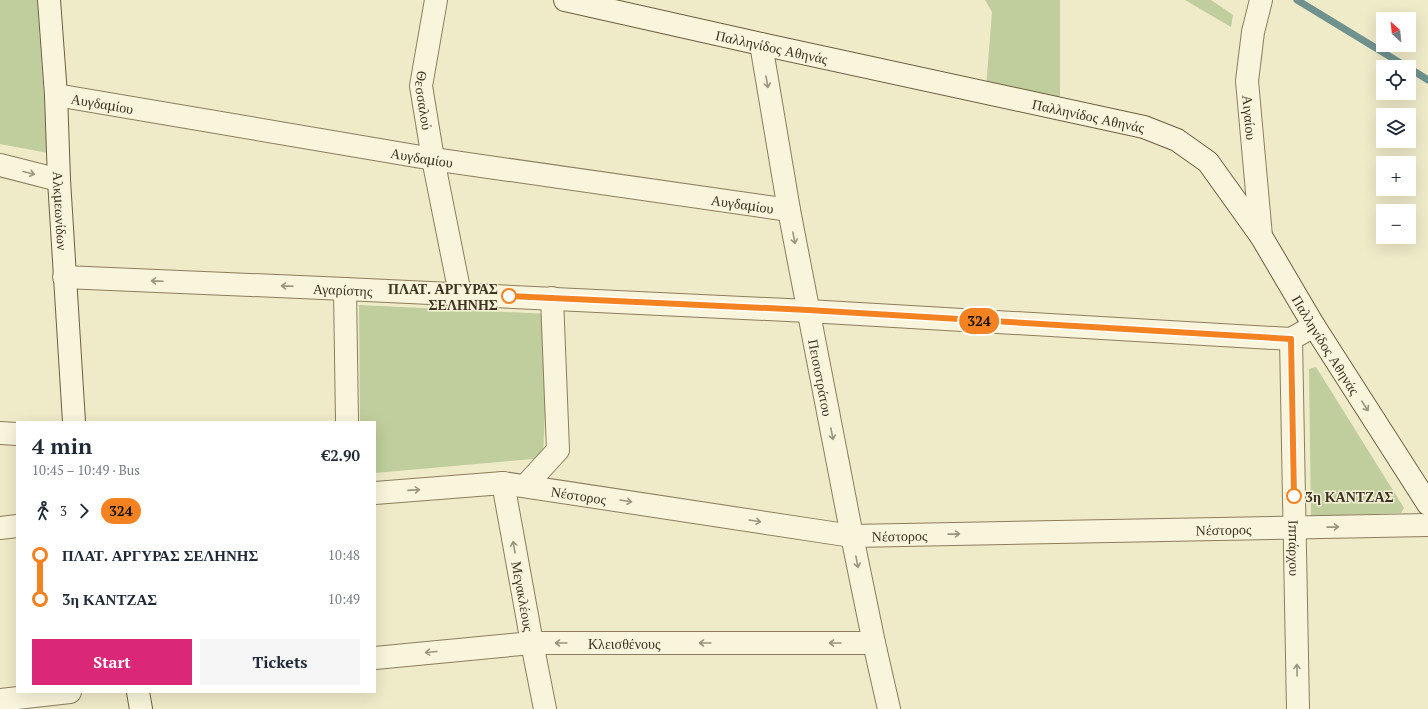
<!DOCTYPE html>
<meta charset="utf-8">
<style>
:root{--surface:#fff;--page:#f6f6f7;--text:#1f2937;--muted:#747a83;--accent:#db2777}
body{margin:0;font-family:"PT Serif",serif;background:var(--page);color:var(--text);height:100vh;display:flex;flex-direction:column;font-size:15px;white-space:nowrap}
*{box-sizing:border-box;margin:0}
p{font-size:13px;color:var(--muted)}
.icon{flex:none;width:22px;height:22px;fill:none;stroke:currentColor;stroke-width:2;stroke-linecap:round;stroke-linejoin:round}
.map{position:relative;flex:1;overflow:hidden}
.drawer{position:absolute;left:16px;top:421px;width:360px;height:272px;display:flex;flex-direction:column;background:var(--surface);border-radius:0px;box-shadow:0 4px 16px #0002}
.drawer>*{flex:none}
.badge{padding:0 8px;border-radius:13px;font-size:14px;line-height:26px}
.needle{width:26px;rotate:333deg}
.controls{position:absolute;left:1376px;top:12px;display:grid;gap:8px}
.controls a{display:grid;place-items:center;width:40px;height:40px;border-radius:0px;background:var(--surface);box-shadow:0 4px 16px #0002;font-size:20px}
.map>.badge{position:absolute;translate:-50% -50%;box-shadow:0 0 0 2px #fff}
.legs{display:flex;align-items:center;gap:6px;height:44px;padding:0 16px;font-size:13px}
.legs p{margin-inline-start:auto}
.summary{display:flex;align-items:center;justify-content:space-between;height:68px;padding:0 16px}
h1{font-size:22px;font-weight:600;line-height:30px}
.cta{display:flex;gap:8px;margin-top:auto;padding:8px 16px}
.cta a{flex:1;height:46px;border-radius:0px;background:var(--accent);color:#fff;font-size:16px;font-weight:600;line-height:46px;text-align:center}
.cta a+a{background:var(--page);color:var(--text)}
ul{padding:0 16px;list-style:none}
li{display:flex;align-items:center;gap:14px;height:44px;font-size:15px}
li i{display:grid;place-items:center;width:6px;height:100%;margin:0 5px;background:currentColor}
li i::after{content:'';width:10px;height:10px;margin:-5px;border:3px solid;border-radius:50%;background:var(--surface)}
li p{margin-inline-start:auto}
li:first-child i{background:linear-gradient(#0000 50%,currentColor 0)}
li:last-child i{background:linear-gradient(currentColor 50%,#0000 0)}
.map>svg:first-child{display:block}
</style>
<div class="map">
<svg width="1428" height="709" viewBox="0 0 1428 709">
<rect width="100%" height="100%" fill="#efeac8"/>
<!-- green -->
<path fill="#bfce9c" d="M0,0H37L48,153L0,144Z
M985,0H1060V99L986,88L992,12Z
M1185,0H1211L1233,15L1231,27Z
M359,305L549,314L543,458L375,473V422H360Z
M1316,367L1404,508L1401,513L1311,516L1309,369Z"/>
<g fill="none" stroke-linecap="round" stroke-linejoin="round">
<!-- stream -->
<path stroke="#6f928f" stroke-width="7" d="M1297,0L1407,67
M1409,68L1428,80"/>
<defs>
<g id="street">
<path id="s1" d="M436,0L421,86L433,159L460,294"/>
<path id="s2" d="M1261,0L1253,32L1247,81L1261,236"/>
<path id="s3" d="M761,44L789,210L852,536L874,643L889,709"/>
<path id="s4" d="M56,95L433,159L789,210"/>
<path d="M0,165L59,180"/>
<path id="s5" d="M64,277L345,289L808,311L1291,339L1314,326"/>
<path d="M345,289L347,422"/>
<path id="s6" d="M1291,339L1298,709"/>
<path d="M0,433L17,434"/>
<path id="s7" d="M503,483L532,643L545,709"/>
<path d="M525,486L558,450L552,298"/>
<path id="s8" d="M375,493L503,483L852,536L1428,525"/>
<path d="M0,528L17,526"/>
<path id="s9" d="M375,658L532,643H874"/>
<path d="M0,700L70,692"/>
</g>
<g id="secondary">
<path id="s10" d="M49,0L56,95L59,180L74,422"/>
<path id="s11" d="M565,0L761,44L1144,127L1177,140L1208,162L1261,236L1314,326L1428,504"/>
<path d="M138,692L141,709"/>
</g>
</defs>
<!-- street casing -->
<use href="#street" stroke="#8b7d5d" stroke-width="24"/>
<!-- secondary casing -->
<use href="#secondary" stroke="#6d5e40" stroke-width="24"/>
<!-- street -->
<use href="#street" stroke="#f9f5dc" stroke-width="22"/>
<!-- secondary -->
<use href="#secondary" stroke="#f9f5dc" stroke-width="22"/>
</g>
<!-- one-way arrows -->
<defs><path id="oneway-shaft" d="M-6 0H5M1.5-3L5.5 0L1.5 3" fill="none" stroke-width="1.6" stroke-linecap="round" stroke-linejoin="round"/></defs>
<g stroke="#9a947e">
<use href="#oneway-shaft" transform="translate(767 82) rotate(80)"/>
<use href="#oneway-shaft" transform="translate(29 173) rotate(14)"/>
<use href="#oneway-shaft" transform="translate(794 238) rotate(79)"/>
<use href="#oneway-shaft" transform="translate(157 281) rotate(-178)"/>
<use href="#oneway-shaft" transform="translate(287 286) rotate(-178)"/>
<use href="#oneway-shaft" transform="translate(1365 406) rotate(57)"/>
<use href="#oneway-shaft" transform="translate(832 434) rotate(79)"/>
<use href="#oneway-shaft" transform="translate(414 490) rotate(-4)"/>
<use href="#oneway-shaft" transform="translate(626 501) rotate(9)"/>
<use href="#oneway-shaft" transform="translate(755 521) rotate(9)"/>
<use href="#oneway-shaft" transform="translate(1333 527) rotate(-1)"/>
<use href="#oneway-shaft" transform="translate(954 534) rotate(-1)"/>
<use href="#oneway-shaft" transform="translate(514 547) rotate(-100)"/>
<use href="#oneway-shaft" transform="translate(857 562) rotate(79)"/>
<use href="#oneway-shaft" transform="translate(561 643) rotate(180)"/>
<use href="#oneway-shaft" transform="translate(705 643) rotate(180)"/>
<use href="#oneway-shaft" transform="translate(835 643) rotate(180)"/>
<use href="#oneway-shaft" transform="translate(431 652) rotate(175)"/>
<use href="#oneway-shaft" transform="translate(1297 670) rotate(-91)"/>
</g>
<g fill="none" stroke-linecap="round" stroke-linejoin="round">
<defs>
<path id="line-1" d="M509,296L808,310L1291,339L1294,496"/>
</defs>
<!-- line-1 casing -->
<use href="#line-1" stroke="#fff" stroke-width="9"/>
<!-- line-1 -->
<use href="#line-1" stroke="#f58220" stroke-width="6"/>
</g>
<!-- markers -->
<g fill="#fff" stroke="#f58220" stroke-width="2">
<circle cx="509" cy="296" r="7"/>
<circle cx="1294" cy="496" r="7"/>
</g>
<g text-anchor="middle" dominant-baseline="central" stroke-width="3" stroke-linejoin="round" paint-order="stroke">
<!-- street labels -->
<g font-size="14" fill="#3c3220" stroke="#f6f2d8">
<text stroke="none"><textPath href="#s11" startOffset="212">Παλληνίδος Αθηνάς</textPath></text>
<text stroke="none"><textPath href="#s1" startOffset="102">Θεσσαλού</textPath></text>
<text stroke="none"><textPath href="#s4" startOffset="47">Αυγδαμίου</textPath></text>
<text stroke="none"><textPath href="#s11" startOffset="536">Παλληνίδος Αθηνάς</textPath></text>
<text stroke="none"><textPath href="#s2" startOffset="119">Αιγαίου</textPath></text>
<text stroke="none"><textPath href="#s4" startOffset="371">Αυγδαμίου</textPath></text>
<text stroke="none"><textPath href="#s4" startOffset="695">Αυγδαμίου</textPath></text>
<text stroke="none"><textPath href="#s10" startOffset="211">Αλκμεωνίδων</textPath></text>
<text stroke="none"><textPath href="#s5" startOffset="279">Αγαρίστης</textPath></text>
<text stroke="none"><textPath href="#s11" startOffset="884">Παλληνίδος Αθηνάς</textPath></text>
<text stroke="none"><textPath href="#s3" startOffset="339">Πεισιστράτου</textPath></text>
<text stroke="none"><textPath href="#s8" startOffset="205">Νέστορος</textPath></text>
<text stroke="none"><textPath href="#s8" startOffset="853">Νέστορος</textPath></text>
<text stroke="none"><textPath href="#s8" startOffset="529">Νέστορος</textPath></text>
<text stroke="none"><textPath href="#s6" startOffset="209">Ιππάρχου</textPath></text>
<text stroke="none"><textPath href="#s7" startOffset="115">Μεγακλέους</textPath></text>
<text stroke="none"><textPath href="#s9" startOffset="250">Κλεισθένους</textPath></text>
</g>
<!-- stop labels -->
<g font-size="14" font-weight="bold" fill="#3c3220" stroke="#f6f2d8" text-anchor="end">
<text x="498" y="288">ΠΛΑΤ. ΑΡΓΥΡΑΣ<tspan x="498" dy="16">ΣΕΛΗΝΗΣ</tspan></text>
<text x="1305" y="496" text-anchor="start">3η ΚΑΝΤΖΑΣ</text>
</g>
</g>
</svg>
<div class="controls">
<a><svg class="needle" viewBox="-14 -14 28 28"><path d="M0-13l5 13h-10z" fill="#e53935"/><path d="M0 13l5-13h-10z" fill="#747a83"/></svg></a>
<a><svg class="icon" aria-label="locate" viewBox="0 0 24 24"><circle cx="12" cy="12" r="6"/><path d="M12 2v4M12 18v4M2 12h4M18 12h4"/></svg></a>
<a><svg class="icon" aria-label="layers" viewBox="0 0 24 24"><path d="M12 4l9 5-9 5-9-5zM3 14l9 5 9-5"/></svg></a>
<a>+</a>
<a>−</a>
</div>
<b class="badge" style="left:979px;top:321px;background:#f58220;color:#111">324</b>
<section class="drawer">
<div class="summary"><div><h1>4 min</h1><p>10:45 – 10:49 · Bus</p></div><b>€2.90</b></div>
<div class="legs"><svg class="icon" aria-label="walk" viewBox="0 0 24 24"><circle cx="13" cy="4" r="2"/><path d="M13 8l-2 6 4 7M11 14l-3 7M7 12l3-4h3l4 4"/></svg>3<svg class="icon" aria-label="forward" viewBox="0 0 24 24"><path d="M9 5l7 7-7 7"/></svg><b class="badge" style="background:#f58220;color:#111">324</b></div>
<ul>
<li><i style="color:#f58220"></i><b>ΠΛΑΤ. ΑΡΓΥΡΑΣ ΣΕΛΗΝΗΣ</b><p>10:48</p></li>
<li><i style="color:#f58220"></i><b>3η ΚΑΝΤΖΑΣ</b><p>10:49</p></li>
</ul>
<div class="cta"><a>Start</a><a>Tickets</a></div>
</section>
</div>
